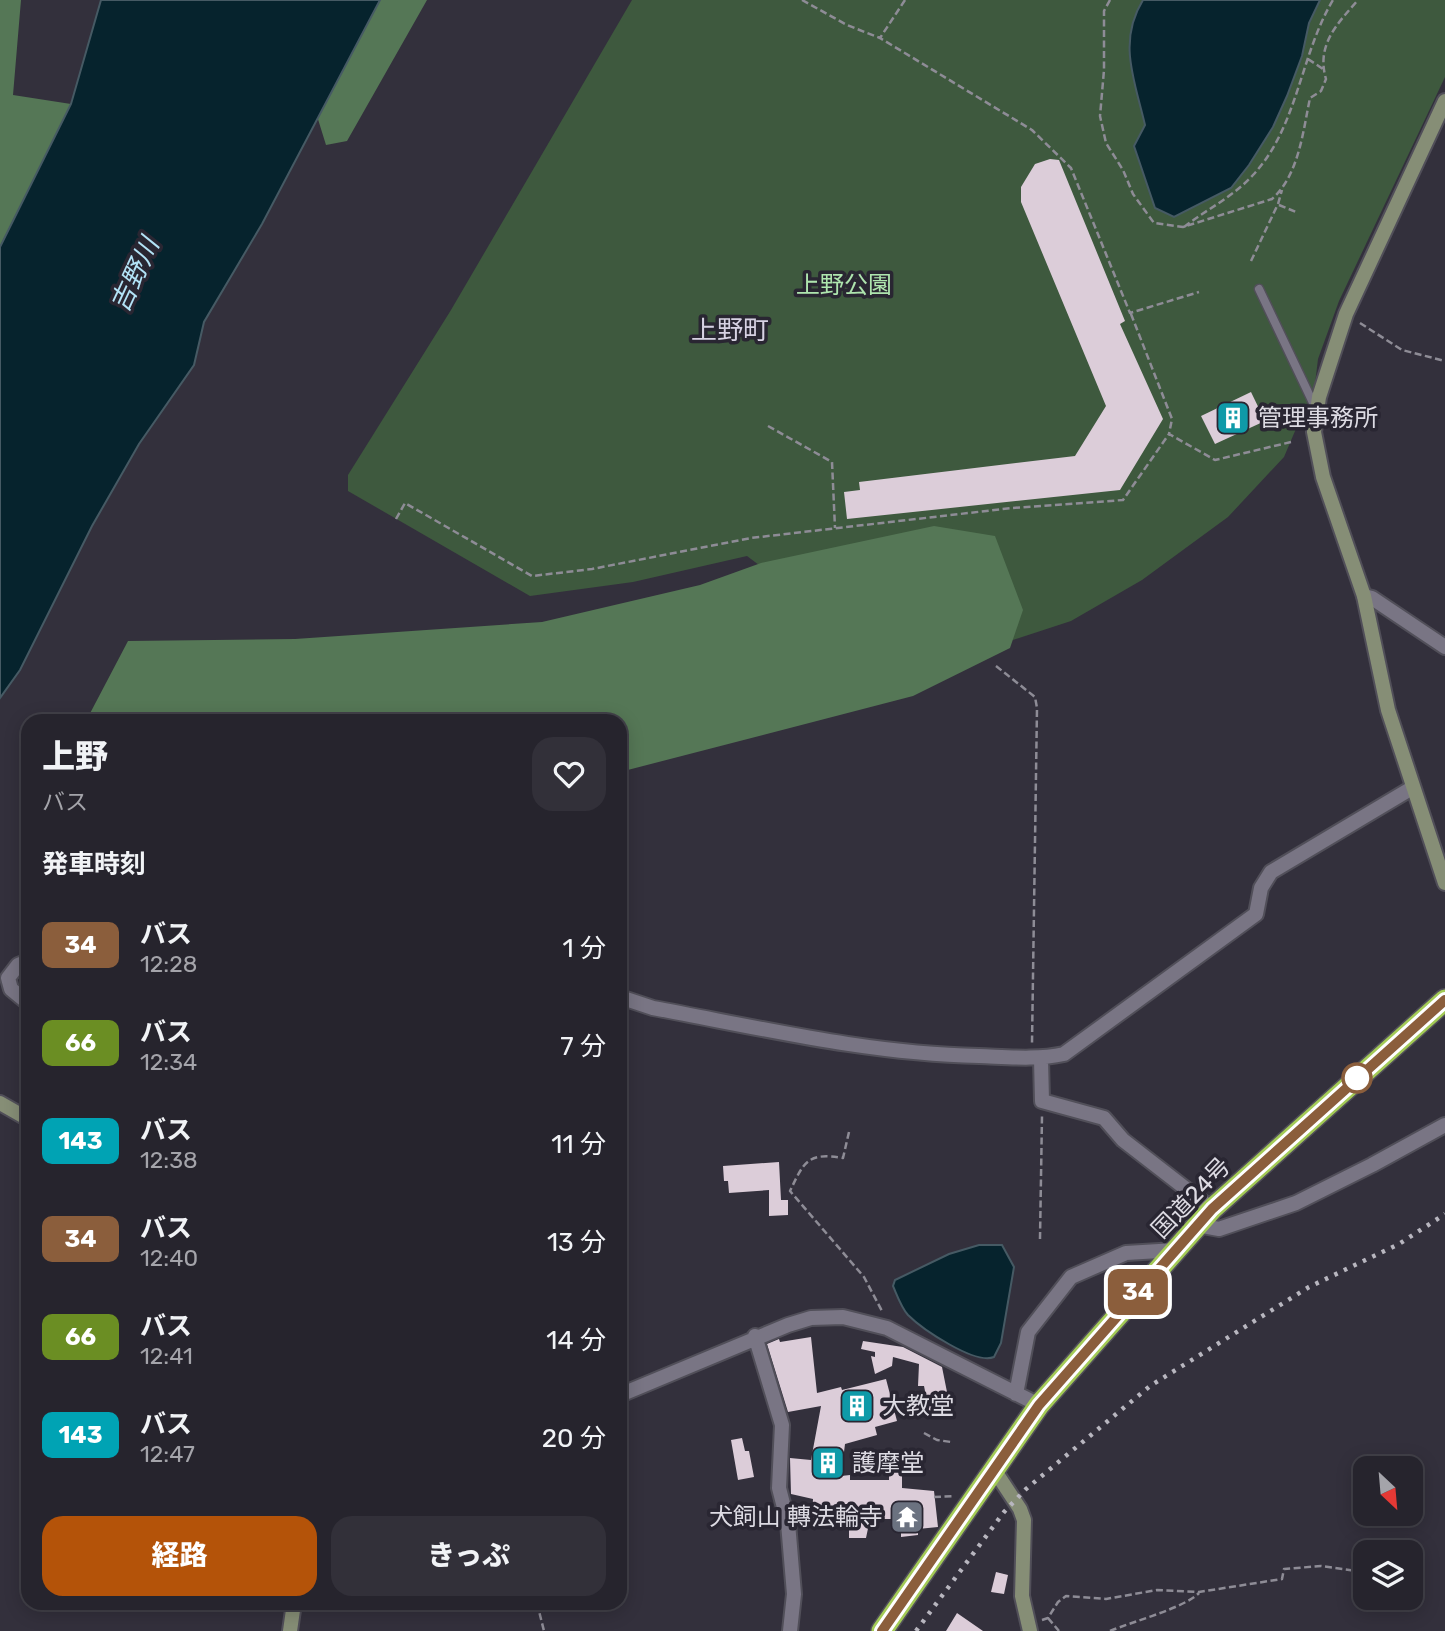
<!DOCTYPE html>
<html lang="ja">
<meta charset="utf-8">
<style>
:root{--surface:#26242d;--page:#323039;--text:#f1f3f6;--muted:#a4a4aa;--line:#424149;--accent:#b45309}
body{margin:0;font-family:Rubik,"Noto Sans JP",sans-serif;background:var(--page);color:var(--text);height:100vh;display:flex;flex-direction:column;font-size:26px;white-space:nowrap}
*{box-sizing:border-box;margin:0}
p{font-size:23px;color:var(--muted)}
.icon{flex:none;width:38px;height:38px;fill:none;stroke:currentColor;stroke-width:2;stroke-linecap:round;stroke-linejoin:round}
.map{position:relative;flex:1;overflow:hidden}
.side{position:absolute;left:21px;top:714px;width:606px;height:896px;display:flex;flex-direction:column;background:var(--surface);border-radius:21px;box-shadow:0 4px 18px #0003,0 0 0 2px var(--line)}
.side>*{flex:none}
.badge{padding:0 14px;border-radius:10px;font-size:24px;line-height:46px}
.needle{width:46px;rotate:154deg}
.controls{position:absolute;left:1353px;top:1456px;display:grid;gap:14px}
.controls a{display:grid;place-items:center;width:70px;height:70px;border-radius:14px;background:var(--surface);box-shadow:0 4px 18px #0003,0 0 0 2px var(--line);font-size:35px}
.map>.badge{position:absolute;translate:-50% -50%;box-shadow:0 0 0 4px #fff}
h2{padding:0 21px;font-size:26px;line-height:63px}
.round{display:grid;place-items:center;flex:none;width:74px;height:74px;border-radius:21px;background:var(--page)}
.overview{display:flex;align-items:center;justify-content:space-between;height:119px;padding:0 21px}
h1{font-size:33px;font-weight:800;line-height:52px}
.action{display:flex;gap:14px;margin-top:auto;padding:14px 21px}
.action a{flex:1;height:80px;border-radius:21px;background:var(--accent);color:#fff;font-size:28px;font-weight:800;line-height:80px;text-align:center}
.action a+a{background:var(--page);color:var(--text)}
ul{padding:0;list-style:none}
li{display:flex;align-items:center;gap:21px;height:98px;padding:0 21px}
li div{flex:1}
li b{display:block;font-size:26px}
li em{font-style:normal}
li .badge{min-width:77px;font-weight:700;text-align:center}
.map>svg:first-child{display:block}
</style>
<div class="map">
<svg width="1445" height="1631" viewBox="0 0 1445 1631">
<rect width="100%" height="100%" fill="#33303c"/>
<!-- green -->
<path fill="#3e593e" d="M632,0H1445V77L1339,301L1318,359L1315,384L1284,457L1228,517L1142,580L1071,621L1013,640L979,552L771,574L747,556L633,582L530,596L348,491V475L451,310Z"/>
<!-- forest -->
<path fill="#557756" d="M0,0H21L13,95L71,104L0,246Z
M380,0H427L347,141L326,145L317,116Z
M934,526L995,536L1023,610L1010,648L913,696L620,772V721H86L128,641L295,639L542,622L700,585L761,563Z"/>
<!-- water -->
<path fill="#06232d" stroke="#465a64" stroke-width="2" d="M101,0H380L262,224L204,322L194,365L139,444L92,526L20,670L0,698V247L71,104Z
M1143,0H1320L1309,23L1302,56L1287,96L1273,127L1249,165L1231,188L1174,217L1155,208L1134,146L1145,125C1135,81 1117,42 1143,0Z
M979,1245H1002L1014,1267L1001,1343L994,1357C975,1365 922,1329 908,1315C901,1307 897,1295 893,1286L895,1280L949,1254Z"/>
<!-- building -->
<path fill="#dccdd9" d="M1050,159L1059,160L1125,321L1120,324L1163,419L1120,490L847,519L844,492L860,490L859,482L1075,456L1106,406L1021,202V187L1035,164Z
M1251,392L1265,421L1215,444L1201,416Z
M779,1162L781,1200H788V1215L769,1216V1190L729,1193L728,1181H724L723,1166Z
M811,1337L817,1393L841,1387L842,1390L886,1379L897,1421L875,1427L877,1435L845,1444L841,1476L850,1475V1480H889V1471H902V1488L934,1491L938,1527L918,1529V1535L901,1537V1532H898L897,1519H870L866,1538H849V1520H812L813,1499L791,1494L790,1458L811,1460L821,1406L788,1412L767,1344L779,1339L780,1342Z
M863,1341L903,1347L942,1367L951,1412L930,1416L924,1386H918L919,1364L893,1357L892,1366L875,1374L871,1356L875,1357V1352L861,1349Z
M742,1438L745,1451H749L754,1477L738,1480L731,1440Z
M996,1572L1008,1575L1004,1594L991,1592Z
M957,1613L983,1631H946Z"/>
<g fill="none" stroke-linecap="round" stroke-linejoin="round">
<defs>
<path id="lane" d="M1259,289L1316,409"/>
<path id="street" d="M1364,596L1372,598L1445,647
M28,961L18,965L8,978L11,989L28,1003
M620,997L653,1008C761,1028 869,1054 979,1056C1008,1057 1036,1060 1064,1054L1256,914L1261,888L1271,872L1412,788
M1041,1059L1042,1101L1104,1118L1123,1140L1212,1209
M1197,1225L1219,1229L1296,1203L1372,1165L1445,1125
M755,1336L782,1425L779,1488L788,1523L794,1594L790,1631
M1016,1394L1028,1332L1071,1277L1126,1253L1176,1250
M620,1395L788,1325L811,1318L843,1317L887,1328L1039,1405"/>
<path id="secondary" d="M1445,101L1346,314L1319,397L1314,432L1323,477L1364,596L1388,710L1445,883
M0,1103L28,1119
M995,1471L1020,1509L1024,1520L1022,1596L1030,1631
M290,1631L294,1603"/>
<path id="highway" d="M882,1631L1039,1405L1212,1209L1445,1000"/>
</defs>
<!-- lane casing -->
<use href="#lane" stroke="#514f59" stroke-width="11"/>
<!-- street casing -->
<use href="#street" stroke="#514f59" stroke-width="18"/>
<!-- secondary casing -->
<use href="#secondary" stroke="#514f59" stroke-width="18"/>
<!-- highway casing -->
<use href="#highway" stroke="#514f59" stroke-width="24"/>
<!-- path -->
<path stroke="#8e8c96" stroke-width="2.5" stroke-dasharray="7 3.5" stroke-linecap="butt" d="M802,0L847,25L880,38
M905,0L880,38L1032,130L1071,168L1130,313L1199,292
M1110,0L1104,11V70L1100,116L1106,143L1123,170L1133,194L1154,223L1183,227L1272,199C1299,175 1303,131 1310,98L1321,91L1326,79C1316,45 1337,24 1358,0
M1308,59L1323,69
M1279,205L1296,212
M1184,227C1207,209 1233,197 1253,175C1298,127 1300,55 1333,0
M1251,261L1278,204L1282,190
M1131,314L1172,419L1169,434L1215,460L1291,442
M1360,323L1402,350L1445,361
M768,426L832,462L835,528
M396,519L405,503L532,576L592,569L751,538L1012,508L1123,500L1169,434
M996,666L1035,697L1037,708L1032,1043
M849,1132L843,1158C807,1152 804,1162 790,1191L864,1277L882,1311
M1040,1239L1042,1116
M924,1433L937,1440L951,1442
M934,1497L955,1496
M537,1603L544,1631
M1048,1618L1059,1631
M1042,1620L1048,1618L1058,1602L1066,1596L1106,1599L1157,1590L1199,1592L1282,1579L1284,1569L1321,1566L1357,1571
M1110,1631C1134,1621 1184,1608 1199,1593"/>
<!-- lane -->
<use href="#lane" stroke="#797584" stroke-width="8"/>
<!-- street -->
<use href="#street" stroke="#797584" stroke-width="14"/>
<!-- secondary -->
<use href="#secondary" stroke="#868e76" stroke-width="14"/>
<!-- highway -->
<use href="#highway" stroke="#a3ca56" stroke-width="21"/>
<!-- rail -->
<path stroke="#b8b6bf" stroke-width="4.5" stroke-dasharray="3.5 7" stroke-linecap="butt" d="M916,1631L1004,1512L1026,1489L1150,1386L1309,1287L1399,1244L1445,1214"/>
</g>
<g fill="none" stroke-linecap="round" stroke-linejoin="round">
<defs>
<path id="line" d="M882,1631L1039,1405L1212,1209L1445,1000"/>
</defs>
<!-- line casing -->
<use href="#line" stroke="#fff" stroke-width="16"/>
<!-- line -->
<use href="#line" stroke="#8b5e3c" stroke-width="10"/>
</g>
<!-- icons -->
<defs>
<symbol id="building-square" viewBox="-11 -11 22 22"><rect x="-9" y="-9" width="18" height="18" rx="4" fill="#0f9aa8" stroke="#292632"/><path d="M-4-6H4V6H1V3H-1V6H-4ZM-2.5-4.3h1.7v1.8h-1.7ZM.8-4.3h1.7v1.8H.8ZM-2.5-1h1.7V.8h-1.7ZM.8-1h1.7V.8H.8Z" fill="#fff"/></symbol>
<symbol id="temple-square" viewBox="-11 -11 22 22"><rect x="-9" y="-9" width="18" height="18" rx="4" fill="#6b7280" stroke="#292632"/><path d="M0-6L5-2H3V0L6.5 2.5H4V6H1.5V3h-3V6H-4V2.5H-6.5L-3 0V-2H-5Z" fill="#fff"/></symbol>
</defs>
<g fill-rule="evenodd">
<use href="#building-square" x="1214" y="399" width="38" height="38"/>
<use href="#building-square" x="838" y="1387" width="38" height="38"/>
<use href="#building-square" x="809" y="1444" width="38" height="38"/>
<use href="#temple-square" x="888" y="1498" width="38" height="38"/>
</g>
<!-- markers -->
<circle fill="#fff" stroke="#8b5e3c" stroke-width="3.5" cx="1357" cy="1078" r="14"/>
<g text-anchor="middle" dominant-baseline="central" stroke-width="7" stroke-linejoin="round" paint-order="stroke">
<!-- park labels -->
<g font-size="24" fill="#aee5ae" stroke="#292632">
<text x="844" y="285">上野公園</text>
</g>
<!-- poi labels -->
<g font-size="24" fill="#dddbe3" stroke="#292632" text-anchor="start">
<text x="1258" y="418">管理事務所</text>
<text x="882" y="1406">大教堂</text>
<text x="852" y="1463">護摩堂</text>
<text x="883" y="1517" text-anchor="end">犬飼山 轉法輪寺</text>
</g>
<!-- street labels -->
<g font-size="24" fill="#dddbe3" stroke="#292632">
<text transform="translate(1191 1198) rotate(-46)">国道24号</text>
</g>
<!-- water labels -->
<g font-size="26" font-style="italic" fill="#b3e3f7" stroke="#292632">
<text transform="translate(135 275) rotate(-65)">吉野川</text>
</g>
<!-- neighbourhood labels -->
<g font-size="26" fill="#d7d2e3" stroke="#292632">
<text x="730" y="330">上野町</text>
</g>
</g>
</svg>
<div class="controls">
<a><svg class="needle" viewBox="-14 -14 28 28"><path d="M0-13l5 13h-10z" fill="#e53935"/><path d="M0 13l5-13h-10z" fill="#a4a4aa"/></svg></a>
<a><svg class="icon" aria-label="layers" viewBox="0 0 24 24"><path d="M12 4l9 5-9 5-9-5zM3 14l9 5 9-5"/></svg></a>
</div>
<b class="badge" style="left:1138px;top:1292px;background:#8b5e3c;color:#fff">34</b>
<section class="side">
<div class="overview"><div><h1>上野</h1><p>バス</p></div><a class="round"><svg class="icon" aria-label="heart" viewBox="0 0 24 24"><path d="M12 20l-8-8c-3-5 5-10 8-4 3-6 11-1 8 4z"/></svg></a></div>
<h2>発車時刻</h2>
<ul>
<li><span class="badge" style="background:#8b5e3c;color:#fff">34</span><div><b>バス</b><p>12:28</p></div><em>1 分</em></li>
<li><span class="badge" style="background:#6b8e23;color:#fff">66</span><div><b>バス</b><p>12:34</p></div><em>7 分</em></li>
<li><span class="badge" style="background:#00a3b4;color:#fff">143</span><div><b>バス</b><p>12:38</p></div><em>11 分</em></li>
<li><span class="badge" style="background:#8b5e3c;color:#fff">34</span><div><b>バス</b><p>12:40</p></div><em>13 分</em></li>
<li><span class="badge" style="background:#6b8e23;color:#fff">66</span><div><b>バス</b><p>12:41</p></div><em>14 分</em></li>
<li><span class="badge" style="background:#00a3b4;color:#fff">143</span><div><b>バス</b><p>12:47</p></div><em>20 分</em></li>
</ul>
<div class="action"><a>経路</a><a>きっぷ</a></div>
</section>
</div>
